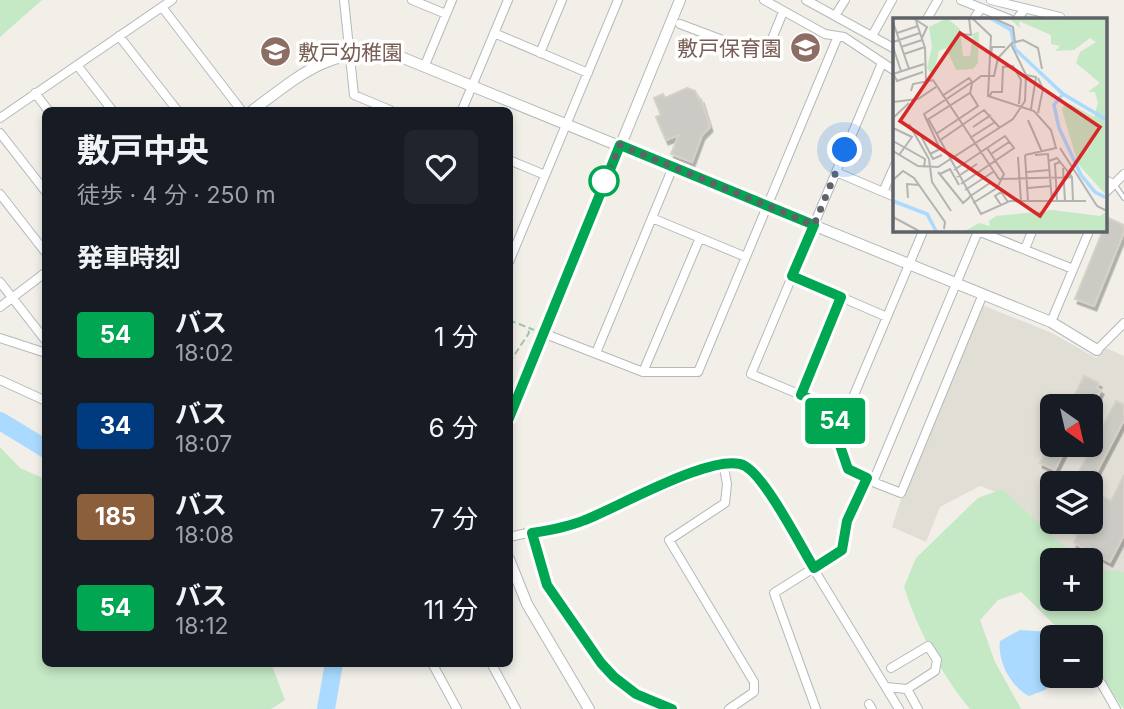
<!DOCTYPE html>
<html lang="ja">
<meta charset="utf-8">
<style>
:root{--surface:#171b24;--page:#20242c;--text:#f1f3f6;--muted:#9ea1a6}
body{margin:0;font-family:Inter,"Noto Sans JP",sans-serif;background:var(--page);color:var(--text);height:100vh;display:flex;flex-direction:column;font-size:26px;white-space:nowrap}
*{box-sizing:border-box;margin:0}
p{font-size:23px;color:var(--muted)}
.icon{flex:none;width:38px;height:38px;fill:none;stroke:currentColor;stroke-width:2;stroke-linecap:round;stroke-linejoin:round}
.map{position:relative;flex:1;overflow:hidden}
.details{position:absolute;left:42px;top:107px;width:471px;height:560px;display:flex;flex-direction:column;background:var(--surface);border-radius:10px;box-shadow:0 4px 10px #0003}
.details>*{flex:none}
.badge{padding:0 14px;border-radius:5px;font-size:24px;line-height:46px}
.needle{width:46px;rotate:146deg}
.controls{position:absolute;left:1040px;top:394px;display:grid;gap:14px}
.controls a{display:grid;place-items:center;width:63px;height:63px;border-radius:10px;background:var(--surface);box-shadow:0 4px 10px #0003;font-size:35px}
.you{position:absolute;width:35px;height:35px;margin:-18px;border:5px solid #fff;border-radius:50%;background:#1a73e8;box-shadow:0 0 0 10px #1a73e833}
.map>.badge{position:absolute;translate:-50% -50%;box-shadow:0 0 0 4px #fff}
h2{padding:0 35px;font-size:26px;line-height:63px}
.round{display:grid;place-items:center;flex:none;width:74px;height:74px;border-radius:10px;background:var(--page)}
.summary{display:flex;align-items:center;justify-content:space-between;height:119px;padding:0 35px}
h1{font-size:33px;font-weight:700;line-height:52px}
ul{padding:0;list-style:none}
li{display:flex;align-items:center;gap:21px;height:91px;padding:0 35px}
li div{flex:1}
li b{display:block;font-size:26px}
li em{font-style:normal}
li .badge{min-width:77px;font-weight:700;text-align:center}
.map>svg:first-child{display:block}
</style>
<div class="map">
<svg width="1124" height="709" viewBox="0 0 1124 709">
<defs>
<filter id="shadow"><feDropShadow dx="2.5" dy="4.5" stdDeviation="0" flood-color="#0004"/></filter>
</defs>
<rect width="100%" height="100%" fill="#f1efe8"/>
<!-- education -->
<path fill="#e1ded6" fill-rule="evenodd" d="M982,305L1052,333L1096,358L1106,348L1124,356V581L1090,577V560H1064L1007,496L980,486L940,507L926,542L892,527L902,496ZM1052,406H1090V444H1052ZM1052,483H1090V522H1052Z"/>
<!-- green -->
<path fill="#c5e8c5" d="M0,0H42L0,37Z
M0,447L20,468L45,479L46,663H271L285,700L271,709H0Z
M1002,489L1057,540L1084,560H1052V598H1090V564L1097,569L1124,572V709L1090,663V637H1067L1021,592L998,600L980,620L995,662L1021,709H970C941,674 918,630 904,587L916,558L978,498Z"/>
<!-- water -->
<path fill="#aadaff" d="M1020,630L1051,632L1058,637H1052V676H1061L1045,690L1029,696C1011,687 997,661 1000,641Z"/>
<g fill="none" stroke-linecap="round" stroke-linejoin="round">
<!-- river -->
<path stroke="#aadaff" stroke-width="18" d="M0,421L46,449
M326,709L334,663"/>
</g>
<!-- building -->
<path fill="#cccac5" stroke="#d6d1c6" stroke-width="2" filter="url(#shadow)" d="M687,88L695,91L699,100L701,99L710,127L702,135L692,162L671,154L679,135L666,140L656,117L661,115L654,98L663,94L665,98Z
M1108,218L1124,225V232L1094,306L1075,299Z
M1084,376L1099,383L1097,388L1101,390L1097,398L1092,395L1087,406H1069Z
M1116,401L1124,405V420L1091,483H1073Z
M1049,444H1068L1055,470L1040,463Z
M1124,475V535L1110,562L1074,543L1077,535L1075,534L1081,522H1090V490L1111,501Z"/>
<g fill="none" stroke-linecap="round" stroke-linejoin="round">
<defs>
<path id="service" d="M1115,185L1124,198"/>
<path id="minor" d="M344,0L354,95L390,110
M412,0L446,14
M764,0L825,34L844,37L895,71
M806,0L895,49
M961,0L1009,19
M991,0L1060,17
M162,7L241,110
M835,16L845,0
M927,19L938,0
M974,19L981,8
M1017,19L1024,10
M680,24L765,56L783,12
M494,33L588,73
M119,36L177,110
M872,36L892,0
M540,53L562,0
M882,63L751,374L846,414L924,229
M77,65L112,110
M425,65L452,0
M35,93L48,110
M462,110L508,0
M0,118L172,0
M0,133L46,192
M509,160L545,175
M836,172L895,197
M1105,180L1114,184
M883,192L895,165
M1105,193L1124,174
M0,194L46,253
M652,218L746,257
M979,229L873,482L901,493L983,294
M978,231L1073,269
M1025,249L1033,229
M509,262L618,0
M792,276L887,317
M0,282L46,341
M0,307L46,272
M1051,322L1090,229
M548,335L643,372H698L838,36
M0,338L46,353
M1097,350L1124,323
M596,353L673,167
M643,372L699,240
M0,380L46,401
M801,395L840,297
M723,462L727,484L725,503L669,540L754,682V692L729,709
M532,533L547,585L601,662L613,677L636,694L672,709
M509,537L582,521L724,462L746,467L765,489L899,709
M432,663L457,709
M491,663L516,709
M1101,683L1116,709
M886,687L907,689L935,671L937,660L928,646L891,668
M907,689L918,709
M869,704L872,709
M816,709L774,593L842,550L847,521L867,478L847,469L835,431L836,410"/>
<path id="tertiary" d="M253,110C300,75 329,48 391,53L1051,322L1097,350
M509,418L680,0
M509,559L527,604L589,709"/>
</defs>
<!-- service casing -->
<use href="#service" stroke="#b5b8bc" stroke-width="6"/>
<!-- minor casing -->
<use href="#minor" stroke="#b5b8bc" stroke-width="10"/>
<!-- tertiary casing -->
<use href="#tertiary" stroke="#b5b8bc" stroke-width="12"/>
<!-- path -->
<path stroke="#9cc7a9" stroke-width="2" stroke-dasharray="7 3.5" stroke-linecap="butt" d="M509,320L534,330
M509,363L529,333L528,328"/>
<!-- service -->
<use href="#service" stroke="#fff" stroke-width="3.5"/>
<!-- minor -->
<use href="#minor" stroke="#fff" stroke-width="8"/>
<!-- tertiary -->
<use href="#tertiary" stroke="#fff" stroke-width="10"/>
</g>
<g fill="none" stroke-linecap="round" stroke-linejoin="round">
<defs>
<path id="line" d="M509,418L620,145L814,225L792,276L841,297L801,395L836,410L835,431L848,469L867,478L847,521L842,550L814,568C800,545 766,478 745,466C717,450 617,508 585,520C568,527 550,530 532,533L547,585L601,663L614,677L636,694L672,709"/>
</defs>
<!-- line casing -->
<use href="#line" stroke="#fff" stroke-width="16"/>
<!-- line -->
<use href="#line" stroke="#00a651" stroke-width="10"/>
<!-- walk -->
<path stroke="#5f6368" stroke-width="7" stroke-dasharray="0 12.6" d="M604,181L600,192L620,145L814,225L845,150"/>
</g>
<!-- icons -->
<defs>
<symbol id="school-disc" viewBox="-11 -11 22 22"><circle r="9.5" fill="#8d6e63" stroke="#fff"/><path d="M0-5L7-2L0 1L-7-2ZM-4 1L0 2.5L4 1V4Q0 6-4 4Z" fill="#fff"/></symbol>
</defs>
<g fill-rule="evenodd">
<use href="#school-disc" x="788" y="30" width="35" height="35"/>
<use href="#school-disc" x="258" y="34" width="35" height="35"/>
</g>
<!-- markers -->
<circle fill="#fff" stroke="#00a651" stroke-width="3.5" cx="604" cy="181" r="14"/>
<g text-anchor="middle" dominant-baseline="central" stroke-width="7" stroke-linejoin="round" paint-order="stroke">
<!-- education labels -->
<g font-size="21" fill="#785e54" stroke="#fff" text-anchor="end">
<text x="782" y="48">敷戸保育園</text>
<text x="298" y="52" text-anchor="start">敷戸幼稚園</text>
</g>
</g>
<!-- overview -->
<g transform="translate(893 18)">
<rect width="214" height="214" fill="#f1efe8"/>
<path d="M54,0L67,11L70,38H77L80,15L86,14L85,45L80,51L63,52L53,30L46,33L40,59L34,50L39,29L36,9ZM116,0H213V177L185,146L169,92L171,86L179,87L201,99L205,85L202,74H195L207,65L183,45L187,34L203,24L197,20L181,32L162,33L167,28L158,26V17L126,3L127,10ZM160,192L207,198L213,194V213H72L86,205L97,208L96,203L103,198Z" fill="#c5e8c5"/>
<path fill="none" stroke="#aadaff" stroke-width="3.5" d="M97,0L118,12L122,31L170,76L161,87L166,110L188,157L202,174L214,180M170,76L214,102M0,183L34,196L43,213"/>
<path fill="none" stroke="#b3b3b1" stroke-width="2" d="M20,0L34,9L29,20M79,0L98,18L95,78L141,93L158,112L163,130L132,137M100,0L120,9L122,24M23,3L32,30L33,63M0,4L16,51M4,15L25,8M68,16L78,17L76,0M0,24L27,15M0,29L8,53M8,29L29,22M11,36L32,29M98,37L99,29H112M0,55L4,63L30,54M0,56L31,46M133,57L143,59L138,91M145,60L150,71L145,95M18,73L20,66L40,62L106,161L179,159M77,76L79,65L88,58H101L105,40L119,25L130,22L145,30L149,51M96,79L99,74H109L110,49L120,48L128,62L126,86M0,84L25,81L43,69M0,100L16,85M34,102L77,75L85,88L43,116M36,102L88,196L117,183H193M135,102L149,134M16,106L36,141L39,164L58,193M80,109L98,97M0,110L19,119L6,137M28,118L40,141L49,137M77,120L102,104M0,123L32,141L31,150M46,123L91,92L107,110M167,130L204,188L214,193M0,133L25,148L45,149L120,101L132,83L133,57L118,26M37,136L47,131L31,96L79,64L76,60L49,78M98,136L116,124M132,137L135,183M142,137L155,136L159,183M125,139L128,183M156,143L164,140L179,159L180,183M170,150L172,183M61,152L112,118L121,130L68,166M45,154L70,185L77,179M134,154L156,152M47,156L57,151L66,167M64,159L84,146M0,162L10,153L21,160L52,204L51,211M135,170L158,168M72,172L100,154M76,179L97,165M15,180L14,166L26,167M164,183L162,146L167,144M80,185L104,170L111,156L94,130M108,187L102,178L108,174L115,184M0,199L26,213"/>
<path fill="#d62828" fill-opacity="0.15" stroke="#d62828" stroke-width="3.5" d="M67,15L207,109L147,198L7,103Z"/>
<rect width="214" height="214" fill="none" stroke="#5f6368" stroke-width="3.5"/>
</g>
</svg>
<div class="controls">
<a><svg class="needle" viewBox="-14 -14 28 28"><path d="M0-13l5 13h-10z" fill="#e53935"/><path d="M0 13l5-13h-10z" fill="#9ea1a6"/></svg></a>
<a><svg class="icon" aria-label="layers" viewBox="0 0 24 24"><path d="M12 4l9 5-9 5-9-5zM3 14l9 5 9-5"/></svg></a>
<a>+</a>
<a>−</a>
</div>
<div class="you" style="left:845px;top:150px"></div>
<b class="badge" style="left:835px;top:421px;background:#00a651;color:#fff">54</b>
<section class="details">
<div class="summary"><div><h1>敷戸中央</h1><p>徒歩 · 4 分 · 250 m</p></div><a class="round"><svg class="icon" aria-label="heart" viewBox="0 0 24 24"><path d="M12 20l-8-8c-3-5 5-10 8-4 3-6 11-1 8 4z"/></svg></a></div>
<h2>発車時刻</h2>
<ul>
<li><span class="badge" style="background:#00a651;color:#fff">54</span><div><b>バス</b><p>18:02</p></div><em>1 分</em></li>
<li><span class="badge" style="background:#003b80;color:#fff">34</span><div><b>バス</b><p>18:07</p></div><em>6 分</em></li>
<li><span class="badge" style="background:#8b5e3c;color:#fff">185</span><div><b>バス</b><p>18:08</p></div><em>7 分</em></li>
<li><span class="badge" style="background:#00a651;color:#fff">54</span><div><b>バス</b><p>18:12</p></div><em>11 分</em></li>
</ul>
</section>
</div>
